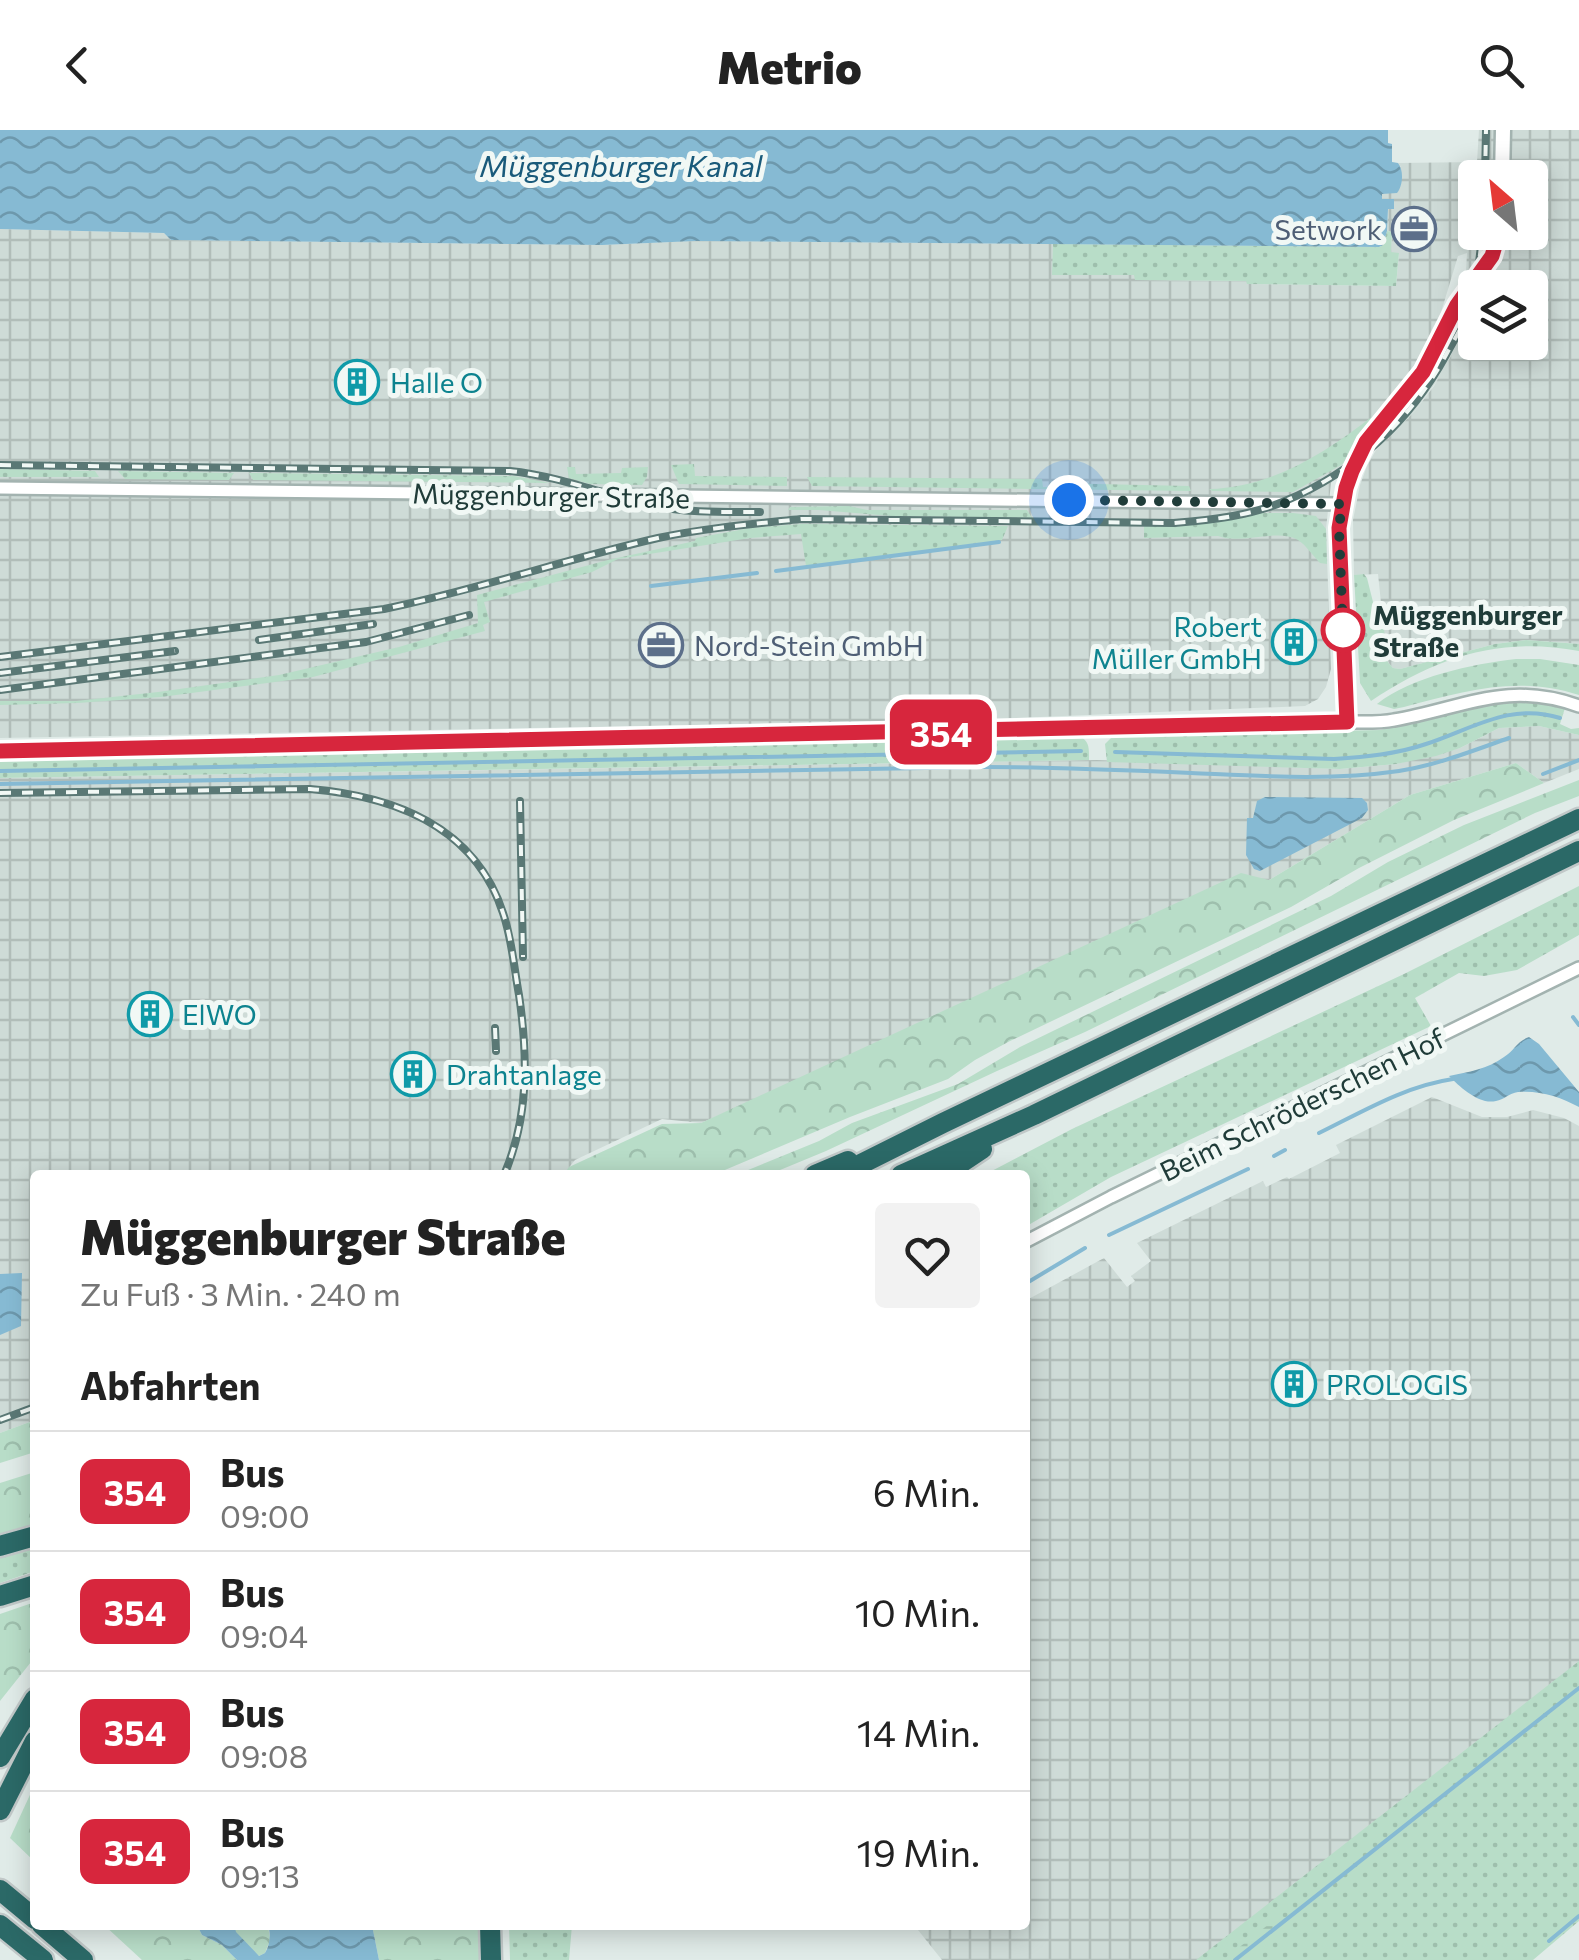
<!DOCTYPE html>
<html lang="de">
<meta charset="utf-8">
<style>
:root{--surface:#fff;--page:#f2f2f2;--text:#222;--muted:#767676;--line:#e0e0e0}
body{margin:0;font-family:Commissioner,sans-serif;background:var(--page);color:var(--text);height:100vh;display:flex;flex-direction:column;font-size:38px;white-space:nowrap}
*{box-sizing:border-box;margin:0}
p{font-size:32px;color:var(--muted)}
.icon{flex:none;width:55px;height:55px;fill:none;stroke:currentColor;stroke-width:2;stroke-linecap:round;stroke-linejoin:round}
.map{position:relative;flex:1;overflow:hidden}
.panel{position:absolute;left:30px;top:1040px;width:1000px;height:760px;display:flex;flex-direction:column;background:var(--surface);border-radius:10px;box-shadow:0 5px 25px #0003}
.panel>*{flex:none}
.badge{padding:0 20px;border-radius:15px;font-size:35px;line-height:65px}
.needle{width:65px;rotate:332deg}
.tools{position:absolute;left:1458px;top:30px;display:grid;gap:20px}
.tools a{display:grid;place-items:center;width:90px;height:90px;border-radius:10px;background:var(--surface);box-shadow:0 5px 25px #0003;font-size:50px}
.you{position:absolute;width:50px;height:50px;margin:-25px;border:8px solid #fff;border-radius:50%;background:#1a73e8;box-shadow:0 0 0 15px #1a73e833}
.map>.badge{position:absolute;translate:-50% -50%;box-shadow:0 0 0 5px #fff}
h2{padding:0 50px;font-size:38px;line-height:90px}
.round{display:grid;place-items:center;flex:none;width:105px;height:105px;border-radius:10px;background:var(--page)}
.head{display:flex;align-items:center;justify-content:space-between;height:170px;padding:0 50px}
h1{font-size:48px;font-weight:800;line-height:75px}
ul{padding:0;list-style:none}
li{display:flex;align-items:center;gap:30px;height:120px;padding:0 50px;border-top:2px solid var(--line)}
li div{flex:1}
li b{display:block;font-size:38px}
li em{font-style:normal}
li .badge{min-width:110px;font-weight:700;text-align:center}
header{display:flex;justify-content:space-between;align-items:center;height:130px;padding:0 50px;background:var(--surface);font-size:45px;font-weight:800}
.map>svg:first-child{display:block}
</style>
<header><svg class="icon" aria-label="back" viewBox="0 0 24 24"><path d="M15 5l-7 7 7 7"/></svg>Metrio<svg class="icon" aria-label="search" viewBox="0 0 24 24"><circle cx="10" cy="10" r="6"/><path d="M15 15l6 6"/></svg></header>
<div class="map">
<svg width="1579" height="1830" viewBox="0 0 1579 1830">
<defs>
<pattern id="industrial-grid" width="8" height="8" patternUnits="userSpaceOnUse" patternTransform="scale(2.5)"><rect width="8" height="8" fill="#cedbd7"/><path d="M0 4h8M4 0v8" fill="none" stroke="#b1bdb9"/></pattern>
<pattern id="grass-dots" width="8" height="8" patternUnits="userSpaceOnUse" patternTransform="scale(2.5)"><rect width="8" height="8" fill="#b8ddc8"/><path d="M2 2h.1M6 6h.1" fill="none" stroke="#9ebfad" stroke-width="1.8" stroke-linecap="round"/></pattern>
<pattern id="forest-crowns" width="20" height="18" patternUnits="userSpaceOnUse" patternTransform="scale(2.5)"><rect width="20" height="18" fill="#b8ddc8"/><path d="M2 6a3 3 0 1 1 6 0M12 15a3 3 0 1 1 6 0" fill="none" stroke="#9ebfad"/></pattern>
<pattern id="wetland-marsh" width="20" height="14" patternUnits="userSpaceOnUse" patternTransform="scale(2.5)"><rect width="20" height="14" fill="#b8ddc8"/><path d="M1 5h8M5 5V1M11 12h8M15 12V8" fill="none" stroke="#9ebfad"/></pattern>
<pattern id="water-waves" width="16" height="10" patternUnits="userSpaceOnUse" patternTransform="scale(2.5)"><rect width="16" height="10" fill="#86bad3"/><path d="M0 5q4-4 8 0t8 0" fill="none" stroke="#6d98ac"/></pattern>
</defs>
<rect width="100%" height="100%" fill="#e0ebe8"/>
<!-- built -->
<path fill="#cedbd7" d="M1475,161V184L1449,234L1415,281L1376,320L1384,301L1427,247L1444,220L1464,174Z"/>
<!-- industrial -->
<path fill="url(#industrial-grid)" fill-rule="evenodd" d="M1479,0H1579V514L1526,510L1495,514L1400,539L1393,538L1387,531L1378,444L1354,445L1353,390L1360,355L1367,336L1376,320L1415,281L1434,256L1475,184V212H1530V158L1486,157L1485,154L1466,142L1467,123L1458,126L1439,189L1414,236L1359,304L1337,346L1331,353L1326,399L1331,539L1326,557L1318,569L1305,576L968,590L0,608V99L164,103L171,110L602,115L695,111L1053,114V145H1135L1136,150L1247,151V154L1396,156L1399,124L1391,123L1392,102L1387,101L1388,79L1394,69H1382V63H1397L1401,37L1398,33L1477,32ZM1475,48H1530V102H1475Z
M1539,596L1579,605V639L1544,653L1516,633L1410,665L1269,750L701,993L662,989L575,1030L563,1045H35V1290L0,1303V648L1097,630L1340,639L1396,634L1460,618L1499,598Z
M1432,967L1482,987H1507L1533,980L1564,988L1579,996V1536L1204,1830H942L914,1795H1025V1171L1104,1128L1127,1157L1135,1151L1131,1146L1151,1131L1137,1113L1263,1051L1266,1057L1287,1047L1289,1049L1340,1023L1336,1015Z"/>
<!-- grass -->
<path fill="url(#grass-dots)" d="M1387,101L1392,102L1391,122L1399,123L1396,156L1247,154L1246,151L1135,150L1134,145H1052L1053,114L1379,117L1383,115Z
M1373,286L1359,304L1343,334L1293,362L1212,361L1209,359C1273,357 1325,323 1373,286Z
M694,334L695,346L787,347V356L679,354L671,335Z
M567,337H575L576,344L621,343L622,338L648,337L647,347L642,355L590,354L569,348Z
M0,339L95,341L99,347H0Z
M118,341L234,343L229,350L125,349Z
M249,343L514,346L550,353L253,350Z
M807,347L1042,349L1043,357H1050V353L1189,356L1191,361L812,356Z
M849,376L867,380H1027L1032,388L891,386L819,380H788L790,377Z
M1257,383H1293L1316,386L1326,399L1327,434L1320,433C1314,427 1306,415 1298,410C1277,398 1241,415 1218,406L1144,408V396L1212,393Z
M802,394L1008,396L1002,410L806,436L801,404L750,408L618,429L592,442L484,472L490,492L483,495L485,501L313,547L161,567L78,573L0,575V571H76L158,562L279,545L399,517L478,493L477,465L608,430L695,411L696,408L750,398Z
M1364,444L1367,448L1376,484L1383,487L1387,531L1393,538L1400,539L1495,514L1526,510L1579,514V521C1500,506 1437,527 1371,571L1360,553L1354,445Z
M1516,529H1540L1579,535V565C1519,545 1463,561 1404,577L1394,579L1377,574C1411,547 1472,534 1516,529Z
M1525,571L1565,578L1560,594L1571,599L1579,598V605L1539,596L1499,598L1460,618L1436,626L1396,634L1340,639L1107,632L1105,614L1113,606L1380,600L1485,575Z
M1080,606C1090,612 1089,619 1089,630L0,648V626Z
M1579,756V805L1517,840L1484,846L1459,843L1415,868L1431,896L1111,1047L1025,1097V1045H984L1072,999L1404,844Z
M35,1410V1441L0,1453V1421Z
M1579,1531V1791L1533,1830H1196Z
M509,1795H572L569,1830H510Z"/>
<!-- forest -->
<path fill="url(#forest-crowns)" d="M1516,633L1544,653L1454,690L1359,738L1291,777L1010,911L975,930L948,949L850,987L713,1045H563L569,1037L662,994L701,993L1241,743L1269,750L1410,665Z
M1579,650V666L1535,683L1085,902L997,941L826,1021L768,1045H736L819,1011L852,993L958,954L1020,917L1331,766L1388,732L1464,695Z
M35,1290V1322L0,1333V1303Z
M35,1342V1396L0,1407V1353Z
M35,1472V1527L0,1571V1484Z
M35,1654V1732L10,1708Z
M104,1795H197L202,1805L222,1815L237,1830H142Z
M234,1795H268L270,1810L265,1823L259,1826C250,1819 244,1810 235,1802Z
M372,1795H482L481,1830H379Z"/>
<!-- wetland -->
<path fill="url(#wetland-marsh)" d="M1298,1783L1286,1800L1248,1830H1223L1273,1791Z"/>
<!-- water -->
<path fill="url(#water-waves)" d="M0,0H1388V13L1392,14V32L1398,33C1404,40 1403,56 1397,63L1382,64V69H1394V79H1388L1387,101L1383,115L1379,117L695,111L602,115L171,110L164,103L0,99Z
M1265,667L1362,668L1367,673L1368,680L1362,688L1260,741L1254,739L1246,725L1247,688H1253L1257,671Z
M1529,907L1539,914L1579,962V977C1561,967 1539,960 1518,962C1509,963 1504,970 1496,971C1479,975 1460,957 1449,946C1468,942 1488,939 1504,927C1514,921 1517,911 1529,907Z
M22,1143L21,1196L0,1205V1144Z
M197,1795H234L236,1802L259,1826L265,1823C270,1814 271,1805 268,1795H372L379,1830H237L222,1815L202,1805Z"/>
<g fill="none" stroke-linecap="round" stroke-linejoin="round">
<!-- stream -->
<path stroke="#86bad3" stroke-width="4" d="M776,441L999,412
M651,456L757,443
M1115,622L1334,629C1365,627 1397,624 1426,614C1472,599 1510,572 1560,588
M0,641L1081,621
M1543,644L1579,630
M0,654L984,637C1053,637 1122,640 1191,643C1260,646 1330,651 1399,641C1437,635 1472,621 1509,608
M1573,887L1579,895
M1319,1003C1362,982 1405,956 1453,949
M1274,1026L1285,1020
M1109,1105L1248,1039
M1025,1154L1085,1118
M601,1796V1795
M1549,1811L1579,1786
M1235,1830L1579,1558"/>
<defs>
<path id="minor" d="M0,358L1343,374
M1347,592C1363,592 1379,593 1394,590C1464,578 1506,550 1579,576
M1025,1112L1111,1067L1579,838"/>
<path id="tertiary" d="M1502,48L1503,0
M0,621L1347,592L1339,398L1346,358L1352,341L1366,312L1423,242L1457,175L1492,125L1500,102"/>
<path id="motorway" d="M815,1045L848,1031
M839,1045L943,993L1579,689
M901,1045L1034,985L1579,721
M943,1045L982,1019
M0,1416L35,1406
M0,1466L35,1455
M0,1627L35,1569
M0,1680L35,1611
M0,1760L35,1789
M0,1795L43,1830
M42,1795L83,1830
M490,1795L491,1830"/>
</defs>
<!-- minor casing -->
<use href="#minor" stroke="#a3b3b0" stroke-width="16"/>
<!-- tertiary casing -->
<use href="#tertiary" stroke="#a3b3b0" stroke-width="19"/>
<!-- motorway casing -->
<use href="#motorway" stroke="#c1c8c8" stroke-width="25"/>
<!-- minor -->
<use href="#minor" stroke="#fff" stroke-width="11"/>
<!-- tertiary -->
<use href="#tertiary" stroke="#fff" stroke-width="14"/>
<!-- motorway -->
<use href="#motorway" stroke="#2b6967" stroke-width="20"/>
<defs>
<path id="rail" d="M1485,48L1486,0
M0,335L510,341C558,346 603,364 649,375C686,383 723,382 760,382
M259,510L373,494
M0,527L384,479C477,460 566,429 658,408C705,398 753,394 801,389L1174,393C1211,390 1250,386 1285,371C1355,342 1410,291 1446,225C1454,210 1464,194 1470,178C1478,154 1479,127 1483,102
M0,543L175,521
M0,560L366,512L469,485
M0,663L310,659C393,666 475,696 503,783C512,809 514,838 519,865C528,927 529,987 504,1045
M520,671L523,827
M495,898L496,921
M0,1290L35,1277"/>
</defs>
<!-- rail casing -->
<use href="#rail" stroke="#5a7875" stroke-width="8"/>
<!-- rail -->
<use href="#rail" stroke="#f1f8f5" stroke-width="4" stroke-dasharray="11" stroke-linecap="butt"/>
</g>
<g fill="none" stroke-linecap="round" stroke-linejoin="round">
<defs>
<path id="line" d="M0,621L1347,592L1339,398L1346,358L1352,341L1366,312L1423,242L1457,175L1492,126L1499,102"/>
</defs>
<!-- line casing -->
<use href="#line" stroke="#fff" stroke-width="22"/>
<!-- line -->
<use href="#line" stroke="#d7263d" stroke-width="15"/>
<!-- walk -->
<path stroke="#203c39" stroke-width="10" stroke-dasharray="0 18" d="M1069,370L1342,374L1339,398L1343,503V500"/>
</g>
<!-- icons -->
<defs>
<symbol id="office-ring" viewBox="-11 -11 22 22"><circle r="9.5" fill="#f1f8f5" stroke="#5c6f8a" stroke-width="1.5"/><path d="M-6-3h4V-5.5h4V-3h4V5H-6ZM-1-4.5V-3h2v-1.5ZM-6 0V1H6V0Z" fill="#5c6f8a"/></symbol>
<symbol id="building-ring" viewBox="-11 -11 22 22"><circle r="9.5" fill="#f1f8f5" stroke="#0f9aa8" stroke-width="1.5"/><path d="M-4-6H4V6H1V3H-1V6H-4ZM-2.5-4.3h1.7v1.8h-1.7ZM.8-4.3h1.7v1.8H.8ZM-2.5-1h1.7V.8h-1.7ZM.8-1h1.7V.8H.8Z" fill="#0f9aa8"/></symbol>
</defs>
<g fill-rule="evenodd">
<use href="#office-ring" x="1389" y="74" width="50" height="50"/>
<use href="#building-ring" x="332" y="227" width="50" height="50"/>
<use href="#building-ring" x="1269" y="487" width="50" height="50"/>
<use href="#office-ring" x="636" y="490" width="50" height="50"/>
<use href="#building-ring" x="125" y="859" width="50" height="50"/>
<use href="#building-ring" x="388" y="919" width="50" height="50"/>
<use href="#building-ring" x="1269" y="1229" width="50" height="50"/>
</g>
<!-- markers -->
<circle fill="#fff" stroke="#d7263d" stroke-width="5" cx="1343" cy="500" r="20"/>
<g text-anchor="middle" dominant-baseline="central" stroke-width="10" stroke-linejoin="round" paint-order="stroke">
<!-- service labels -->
<g font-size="28" fill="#4e5e75" stroke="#f1f8f5" text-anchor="end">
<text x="1382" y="99">Setwork</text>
<text x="694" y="515" text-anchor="start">Nord-Stein GmbH</text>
</g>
<!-- culture labels -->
<g font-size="28" fill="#0d838f" stroke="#f1f8f5" text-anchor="start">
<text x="390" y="252">Halle O</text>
<text x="1262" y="496" text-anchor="end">Robert<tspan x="1262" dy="32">Müller GmbH</tspan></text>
<text x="182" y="884">ElWO</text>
<text x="446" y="944">Drahtanlage</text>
<text x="1326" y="1254">PROLOGIS</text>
</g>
<!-- street labels -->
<g font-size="28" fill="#203c39" stroke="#f1f8f5">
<text transform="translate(551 365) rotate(1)">Müggenburger Straße</text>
<text transform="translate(1302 974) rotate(-26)">Beim Schröderschen Hof</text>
</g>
<!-- stop labels -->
<g font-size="28" font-weight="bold" fill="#203c39" stroke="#f1f8f5" text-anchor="start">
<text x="1373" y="484">Müggenburger<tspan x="1373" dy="32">Straße</tspan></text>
</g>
<!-- water labels -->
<g font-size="30" font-style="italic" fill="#195a7a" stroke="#f1f8f5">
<text x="621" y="34">Müggenburger Kanal</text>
</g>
</g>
</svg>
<div class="tools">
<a><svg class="needle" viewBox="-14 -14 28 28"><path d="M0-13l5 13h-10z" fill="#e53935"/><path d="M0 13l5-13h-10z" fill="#767676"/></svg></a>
<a><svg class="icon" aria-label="layers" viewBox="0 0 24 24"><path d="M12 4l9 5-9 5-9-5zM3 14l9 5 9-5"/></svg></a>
</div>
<div class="you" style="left:1069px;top:370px"></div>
<b class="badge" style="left:941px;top:602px;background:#d7263d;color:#fff">354</b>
<section class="panel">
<div class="head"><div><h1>Müggenburger Straße</h1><p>Zu Fuß · 3 Min. · 240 m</p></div><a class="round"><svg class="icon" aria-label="heart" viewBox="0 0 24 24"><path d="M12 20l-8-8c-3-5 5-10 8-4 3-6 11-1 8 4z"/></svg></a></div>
<h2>Abfahrten</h2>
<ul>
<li><span class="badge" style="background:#d7263d;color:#fff">354</span><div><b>Bus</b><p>09:00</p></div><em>6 Min.</em></li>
<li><span class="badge" style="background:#d7263d;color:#fff">354</span><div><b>Bus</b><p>09:04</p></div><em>10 Min.</em></li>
<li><span class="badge" style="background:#d7263d;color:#fff">354</span><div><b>Bus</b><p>09:08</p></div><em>14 Min.</em></li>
<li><span class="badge" style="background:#d7263d;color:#fff">354</span><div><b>Bus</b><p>09:13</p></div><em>19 Min.</em></li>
</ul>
</section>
</div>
